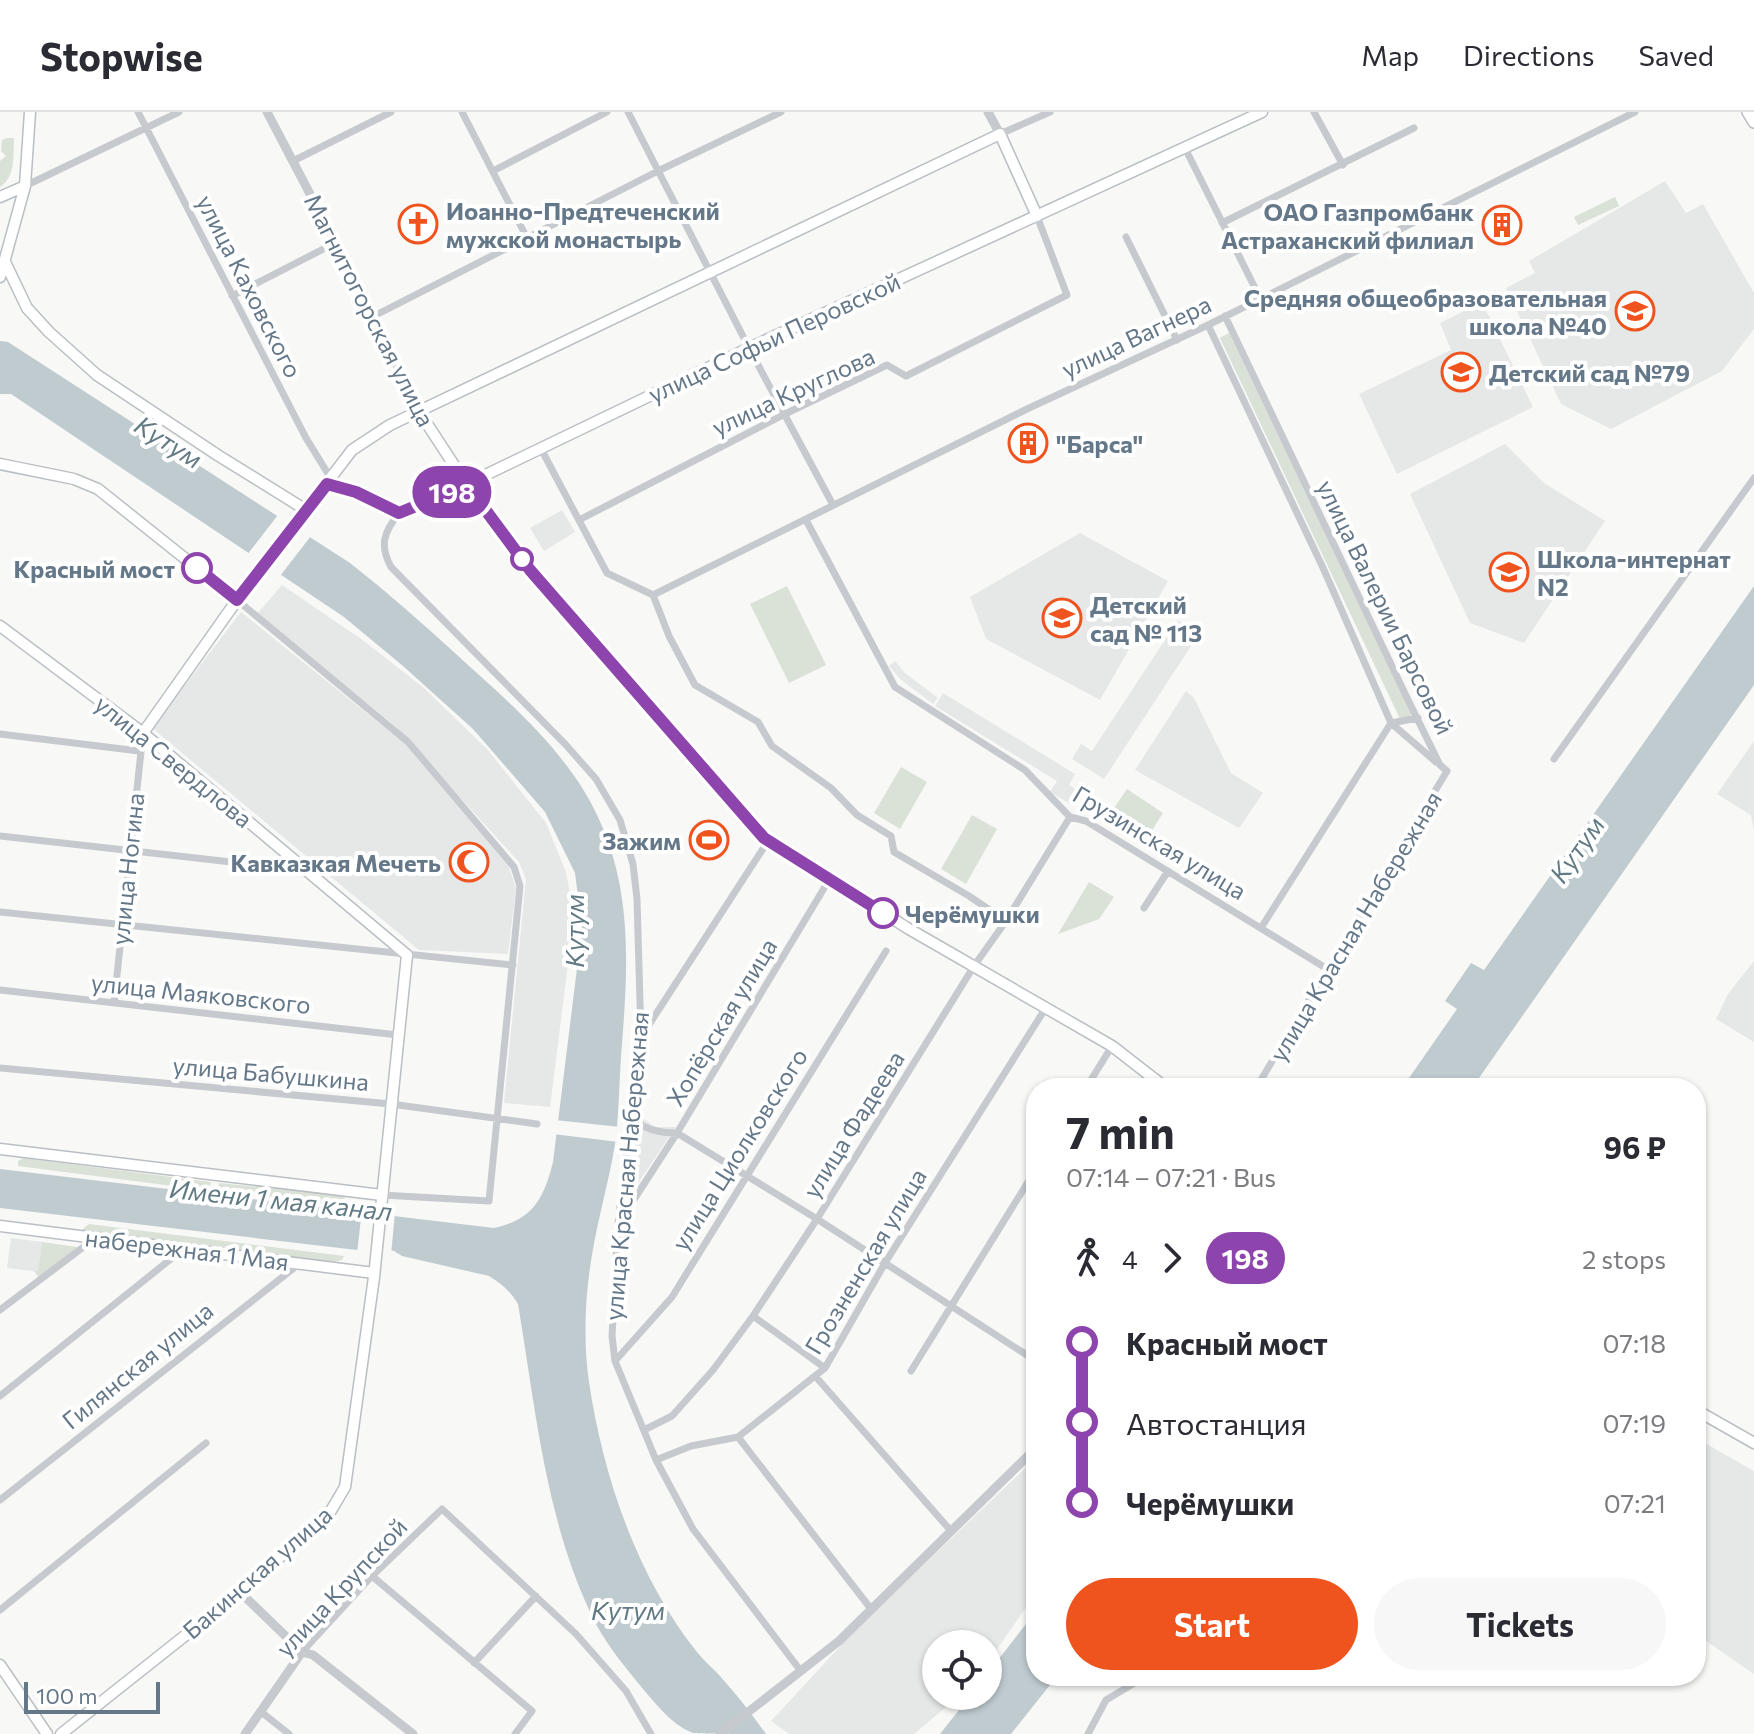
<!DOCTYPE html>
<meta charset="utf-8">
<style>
:root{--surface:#fff;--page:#f7f7f7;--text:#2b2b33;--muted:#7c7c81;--line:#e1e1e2;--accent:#ef541f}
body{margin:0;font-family:Commissioner,sans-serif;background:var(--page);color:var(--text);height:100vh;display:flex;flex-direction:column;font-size:30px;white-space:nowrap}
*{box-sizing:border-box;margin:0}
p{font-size:26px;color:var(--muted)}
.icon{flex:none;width:44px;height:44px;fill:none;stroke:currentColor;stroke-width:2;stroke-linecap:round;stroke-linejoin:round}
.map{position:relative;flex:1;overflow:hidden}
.sheet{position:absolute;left:1026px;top:966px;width:680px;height:608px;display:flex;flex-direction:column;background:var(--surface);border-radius:32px;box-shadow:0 2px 6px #0004}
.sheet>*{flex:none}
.badge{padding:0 16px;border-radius:26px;font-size:28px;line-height:52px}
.fabs{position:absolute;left:922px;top:1518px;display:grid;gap:16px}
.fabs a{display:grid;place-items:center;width:80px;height:80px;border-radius:50%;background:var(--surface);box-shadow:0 2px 6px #0004;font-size:40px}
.scale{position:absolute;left:24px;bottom:20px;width:136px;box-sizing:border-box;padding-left:8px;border:4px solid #657889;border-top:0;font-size:22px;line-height:28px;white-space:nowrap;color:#657889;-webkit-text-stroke:6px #fff;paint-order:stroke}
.map>.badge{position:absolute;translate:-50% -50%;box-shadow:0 0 0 4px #fff}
.legs{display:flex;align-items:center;gap:12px;height:88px;padding:0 40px;font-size:26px}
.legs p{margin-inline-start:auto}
.summary{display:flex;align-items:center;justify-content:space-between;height:136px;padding:0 40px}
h1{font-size:44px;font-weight:700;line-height:60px}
.primary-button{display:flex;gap:16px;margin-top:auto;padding:16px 40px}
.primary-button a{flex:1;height:92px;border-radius:48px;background:var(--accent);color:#fff;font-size:32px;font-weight:700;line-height:92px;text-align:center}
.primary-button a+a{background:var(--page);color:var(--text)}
ul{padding:0 40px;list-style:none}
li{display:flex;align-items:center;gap:28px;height:80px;font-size:30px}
li i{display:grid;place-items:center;width:12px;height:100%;margin:0 10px;background:currentColor}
li i::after{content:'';width:20px;height:20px;margin:-10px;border:6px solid;border-radius:50%;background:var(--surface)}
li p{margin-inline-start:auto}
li:first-child i{background:linear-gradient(#0000 50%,currentColor 0)}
li:last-child i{background:linear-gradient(currentColor 50%,#0000 0)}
header{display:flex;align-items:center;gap:48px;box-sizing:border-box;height:112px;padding:0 40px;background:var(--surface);border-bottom:2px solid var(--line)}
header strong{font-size:38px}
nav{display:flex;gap:44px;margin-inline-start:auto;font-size:28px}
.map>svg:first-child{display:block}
</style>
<header>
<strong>Stopwise</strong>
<nav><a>Map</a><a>Directions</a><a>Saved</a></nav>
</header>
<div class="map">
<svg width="1754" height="1622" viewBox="0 0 1754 1622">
<rect width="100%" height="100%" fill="#f8f8f6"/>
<!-- built -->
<path fill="#e6e7e7" d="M1665,69L1686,101L1703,92L1754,181V217L1722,259L1611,317L1561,292L1506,176L1535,161L1529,149Z
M1482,190L1533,295L1397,362L1359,282L1451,238L1440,211Z
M1505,332L1544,371L1605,409L1524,531L1470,511L1410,382Z
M562,398L575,420L544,439L530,416Z
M1080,421L1168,469L1100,588L986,527L970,485Z
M282,473L364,529L424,576L488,638L546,711L566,760L574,804L550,995L504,991L526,767L519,750L394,613L257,502Z
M241,500L405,632L509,755L516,776L508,842L419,838L152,616Z
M1178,508L1199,522L1104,667L1072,647L1081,632L1092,639Z
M895,549L905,561L938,586L933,592L900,567L889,554Z
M1186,579L1194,586L1231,661L1263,681L1239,716L1135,658Z
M943,581L1075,662L1069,673L1080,680L1072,693L1050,680L1057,669L935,594Z
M1754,629V719L1751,703L1717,682Z
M1754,849V930L1716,907L1728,882Z
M641,1005L655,1015H676L625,1090Z
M11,1126L42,1130L38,1160L7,1156Z
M1696,1326L1754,1359V1562L1696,1522Z
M1036,1346V1481L988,1550V1532H936V1584H959L914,1622H789L771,1609L858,1515Z"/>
<!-- green -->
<path fill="#dae1d6" d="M7,26H14C13,44 16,64 0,75V49L6,44L1,39L2,28Z
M1615,85L1619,94L1578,113L1574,105Z
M1229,221L1412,603L1401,609L1220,226Z
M787,474L826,553L789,571L750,492Z
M901,655L927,670L900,717L874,701Z
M1127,677L1163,701L1147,726L1110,702Z
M972,703L997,717L966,772L941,757Z
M1089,770L1114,785L1099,807L1058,822Z
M23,1046L211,1070L210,1075L201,1074L196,1077L18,1054V1049Z
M219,1071L345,1084L344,1094L232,1081L228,1077L218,1076Z
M89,1112L344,1144L342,1148L334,1150L82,1121L83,1117Z
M42,1130L77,1135V1137L39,1166L34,1159H38Z"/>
<!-- water -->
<path fill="#c0cbd0" d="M0,229L8,230L350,451C387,480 422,511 456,542C511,592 573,644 602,714C634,789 627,867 621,945C619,974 619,1003 615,1032C609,1069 598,1106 592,1143C585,1184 583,1228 589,1270C603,1364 637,1465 697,1540C704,1549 713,1556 720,1564C736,1582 752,1602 766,1622C749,1622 706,1622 693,1621C672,1613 657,1593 643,1577C627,1557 608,1535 596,1512C546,1414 536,1299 518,1192C511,1180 502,1172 489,1164L402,1144L394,1139L365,1133L357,1138L0,1096V1057L494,1116C533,1108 544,1086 553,1050L582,816L575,761L545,700L473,617L403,554L344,505L11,282H0Z
M1754,474V573L1472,976H1402L1457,897L1445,889L1471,851L1484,858Z
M1036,1499V1564H1057L1011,1622H940L970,1584H988V1561Z"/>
<!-- pier -->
<path fill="#f8f8f6" d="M281,399L314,420L280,464L247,443Z
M555,1008L620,1015L619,1030L553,1022Z
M362,1097L395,1101L391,1143L366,1137L357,1142Z"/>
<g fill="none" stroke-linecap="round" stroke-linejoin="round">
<defs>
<path id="secondary" d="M0,85L25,74
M5,150L27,196L49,220L97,263L219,344L306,398
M0,165L25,74L30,0
M418,298L467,373L530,458L764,726L909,817L1112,934L1166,976
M0,352L74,367L98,377L237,488
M327,372L356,380L399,401L419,395L749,236L1262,0
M0,514L143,621L407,843L374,1165L345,1375L329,1402L240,1480L61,1622
M143,621L237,488L352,338L390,313L1000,22L1037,104
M0,1037L382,1083
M0,1114L374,1161
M1696,1298L1754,1331
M0,1553L47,1622"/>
<path id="primary" d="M1748,0L1754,10"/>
</defs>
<!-- secondary casing -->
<use href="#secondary" stroke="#babfc4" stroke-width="13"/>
<!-- primary casing -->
<use href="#primary" stroke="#bbbfc3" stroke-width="14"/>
<!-- minor -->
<path stroke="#c6cace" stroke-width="7" d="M138,0L306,326L330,365
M462,0L527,126
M628,0L749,236L833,393
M1314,0L1343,53
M1000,22L1050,0
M1185,36L1260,186
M293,49L391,0
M493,59L607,0
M25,74L179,0
M1222,111L1414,16
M1126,125L1177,228
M232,184L335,131
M374,204L658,59L781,0
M1225,204L1410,592L1440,653L1447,659L1256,976
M1208,213L1324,458L1391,611L1436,650
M540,335L607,461L653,483L669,524L695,573L758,610L772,634L831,676L857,703L891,724L894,740L969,784L1006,809
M399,401C384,420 379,433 391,455L566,633L596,667L620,708L633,752L637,787L641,925L618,1111L612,1224L615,1249L656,1348L693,1417L800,1558
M579,408L785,302L887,253L906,264L1067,183L1037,104
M806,408L895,575L1025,658L1070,705L1086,709L1329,858
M653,483L1027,297L1208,213L1635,0
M237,488L408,630L514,755L520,774L489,1089L382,1083
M0,622L139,639
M1554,647L1754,366
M0,724L303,758
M1144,796L1168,759
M0,800L513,853
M1261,816L1391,611L1418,606
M0,878L398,923
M114,891L143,621
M641,925L768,729
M0,956L391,992L537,1012
M1086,976L1112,934
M630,1006C645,1017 658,1021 677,1021
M677,1021L817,1107L1036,1249
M620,1109L677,1021L829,768
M0,1198L94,1127
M753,1204L825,1256
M615,1249L672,1185L886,839
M911,1259L1036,1057
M816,1265L951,1419
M0,1284L182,1138
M644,1318L672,1304L713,1258L753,1204L817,1107L974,854L1006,809L1070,705
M738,1325L871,1497
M656,1348L691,1334L738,1325L825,1256L885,1151L1045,897
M0,1388L299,1152
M372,1464L532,1599L515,1622
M0,1498L206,1331
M302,1540L372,1464L442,1397L576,1522L626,1579L651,1622
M474,1551L536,1484
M260,1599L289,1622
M1088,1622L1106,1588L1146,1564"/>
<!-- tertiary -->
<path stroke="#c6cace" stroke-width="9" d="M267,0L374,204L418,298
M988,0L1000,22
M240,1480L302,1540L313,1543L413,1622
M245,1622L302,1540
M720,1622L839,1529L1036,1336"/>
<!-- secondary -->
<use href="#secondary" stroke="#fff" stroke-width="10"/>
<!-- primary -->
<use href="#primary" stroke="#fff" stroke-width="11"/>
</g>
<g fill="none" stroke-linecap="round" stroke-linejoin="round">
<defs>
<path id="line-1" d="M197,456L237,488L327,372L356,380L399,401L467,373L530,458L764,726L883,801"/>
</defs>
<!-- line-1 casing -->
<use href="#line-1" stroke="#fff" stroke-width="18"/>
<!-- line-1 -->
<use href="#line-1" stroke="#8e44ad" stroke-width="12"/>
</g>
<!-- icons -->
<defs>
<symbol id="church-ring" viewBox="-11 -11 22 22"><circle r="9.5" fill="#fff" stroke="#ef541f" stroke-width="1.5"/><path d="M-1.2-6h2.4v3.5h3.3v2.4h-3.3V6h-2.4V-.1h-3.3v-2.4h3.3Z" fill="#ef541f"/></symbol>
<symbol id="building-ring" viewBox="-11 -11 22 22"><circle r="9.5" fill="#fff" stroke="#ef541f" stroke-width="1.5"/><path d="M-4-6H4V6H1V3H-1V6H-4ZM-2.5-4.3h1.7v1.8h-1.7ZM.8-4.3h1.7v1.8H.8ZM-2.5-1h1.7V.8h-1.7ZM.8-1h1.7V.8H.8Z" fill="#ef541f"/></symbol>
<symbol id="school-ring" viewBox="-11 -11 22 22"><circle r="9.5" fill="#fff" stroke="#ef541f" stroke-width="1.5"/><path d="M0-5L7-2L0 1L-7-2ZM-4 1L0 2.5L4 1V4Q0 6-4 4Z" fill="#ef541f"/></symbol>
<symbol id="stadium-ring" viewBox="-11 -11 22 22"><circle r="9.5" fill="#fff" stroke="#ef541f" stroke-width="1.5"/><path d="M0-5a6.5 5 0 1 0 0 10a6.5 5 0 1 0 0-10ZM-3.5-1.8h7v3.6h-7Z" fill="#ef541f"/></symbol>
<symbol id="mosque-ring" viewBox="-11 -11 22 22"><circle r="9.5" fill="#fff" stroke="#ef541f" stroke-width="1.5"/><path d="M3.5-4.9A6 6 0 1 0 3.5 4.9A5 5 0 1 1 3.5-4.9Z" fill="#ef541f"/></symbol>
</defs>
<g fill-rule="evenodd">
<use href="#church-ring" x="396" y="90" width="44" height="44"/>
<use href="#building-ring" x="1480" y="91" width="44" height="44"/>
<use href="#school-ring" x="1613" y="177" width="44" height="44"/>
<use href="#school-ring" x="1439" y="238" width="44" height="44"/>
<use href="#building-ring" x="1006" y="309" width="44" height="44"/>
<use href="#school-ring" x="1487" y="438" width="44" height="44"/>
<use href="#school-ring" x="1040" y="484" width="44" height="44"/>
<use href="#stadium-ring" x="687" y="706" width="44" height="44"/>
<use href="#mosque-ring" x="447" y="728" width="44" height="44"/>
</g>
<!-- markers -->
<g fill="#fff" stroke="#8e44ad" stroke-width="4">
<circle cx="522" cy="447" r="10"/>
<circle cx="197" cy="456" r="14"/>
<circle cx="883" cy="801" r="14"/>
</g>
<g text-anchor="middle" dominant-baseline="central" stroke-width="8" stroke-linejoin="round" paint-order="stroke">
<!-- poi labels -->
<g font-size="24" font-weight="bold" fill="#657889" stroke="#fff" text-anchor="start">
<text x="446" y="98">Иоанно-Предтеченский<tspan x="446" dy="28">мужской монастырь</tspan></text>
<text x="1474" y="99" text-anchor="end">ОАО Газпромбанк<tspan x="1474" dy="28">Астраханский филиал</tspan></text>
<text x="1607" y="185" text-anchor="end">Средняя общеобразовательная<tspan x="1607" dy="28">школа №40</tspan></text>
<text x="1489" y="260">Детский сад №79</text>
<text x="1056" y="331">"Барса"</text>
<text x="1537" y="446">Школа-интернат<tspan x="1537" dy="28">N2</tspan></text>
<text x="1090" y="492">Детский<tspan x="1090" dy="28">сад № 113</tspan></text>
<text x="681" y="728" text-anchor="end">Зажим</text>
<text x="441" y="750" text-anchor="end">Кавказкая Мечеть</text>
</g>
<!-- street labels -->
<g font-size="24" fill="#657889" stroke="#fff">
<text transform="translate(250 174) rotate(63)">улица Каховского</text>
<text transform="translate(370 198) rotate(63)">Магнитогорская улица</text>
<text transform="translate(1136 224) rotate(-25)">улица Вагнера</text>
<text transform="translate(774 225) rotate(-25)">улица Софьи Перовской</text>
<text transform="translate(793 279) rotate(-25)">улица Круглова</text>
<text transform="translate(1386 495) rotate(64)">улица Валерии Барсовой</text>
<text transform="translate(174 649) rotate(39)">улица Свердлова</text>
<text transform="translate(1160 730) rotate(31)">Грузинская улица</text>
<text transform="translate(127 757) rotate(-84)">улица Ногина</text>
<text transform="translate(1355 814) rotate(-59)">улица Красная Набережная</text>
<text transform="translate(201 881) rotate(6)">улица Маяковского</text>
<text transform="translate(721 910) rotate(-59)">Хопёрская улица</text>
<text transform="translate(271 961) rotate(5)">улица Бабушкина</text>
<text transform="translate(853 1012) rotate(-58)">улица Фадеева</text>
<text transform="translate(739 1037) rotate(-58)">улица Циолковского</text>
<text transform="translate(626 1054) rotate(-85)">улица Красная Набережная</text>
<text transform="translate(187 1137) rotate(7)">набережная 1 Мая</text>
<text transform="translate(865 1149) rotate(-59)">Грозненская улица</text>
<text transform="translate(137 1253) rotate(-39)">Гилянская улица</text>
<text transform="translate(257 1460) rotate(-41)">Бакинская улица</text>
<text transform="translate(341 1475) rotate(-47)">улица Крупской</text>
</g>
<!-- stop labels -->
<g font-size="24" font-weight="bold" fill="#657889" stroke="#fff" text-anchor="end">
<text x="175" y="456">Красный мост</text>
<text x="905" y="801" text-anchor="start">Черёмушки</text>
</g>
<!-- water labels -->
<g font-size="26" font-style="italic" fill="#617a84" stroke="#fff">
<text transform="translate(169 329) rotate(32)">Кутум</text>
<text transform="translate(1576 737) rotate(-55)">Кутум</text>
<text transform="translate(573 819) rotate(-90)">Кутум</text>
<text transform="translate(281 1087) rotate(6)">Имени 1 мая канал</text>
<text x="628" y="1497">Кутум</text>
</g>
</g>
</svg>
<div class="fabs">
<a><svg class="icon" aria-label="locate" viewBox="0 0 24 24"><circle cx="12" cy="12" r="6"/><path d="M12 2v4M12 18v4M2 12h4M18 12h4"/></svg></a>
</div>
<div class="scale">100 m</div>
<b class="badge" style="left:452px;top:380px;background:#8e44ad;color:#fff">198</b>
<section class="sheet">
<div class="summary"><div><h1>7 min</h1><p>07:14 – 07:21 · Bus</p></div><b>96 ₽</b></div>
<div class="legs"><svg class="icon" aria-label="walk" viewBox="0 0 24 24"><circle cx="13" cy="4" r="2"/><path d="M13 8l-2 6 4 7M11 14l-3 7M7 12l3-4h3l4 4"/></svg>4<svg class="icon" aria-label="forward" viewBox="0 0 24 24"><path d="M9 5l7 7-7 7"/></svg><b class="badge" style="background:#8e44ad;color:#fff">198</b><p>2 stops</p></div>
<ul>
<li><i style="color:#8e44ad"></i><b>Красный мост</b><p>07:18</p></li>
<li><i style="color:#8e44ad"></i><span>Автостанция</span><p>07:19</p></li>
<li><i style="color:#8e44ad"></i><b>Черёмушки</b><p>07:21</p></li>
</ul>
<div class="primary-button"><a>Start</a><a>Tickets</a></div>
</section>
</div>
